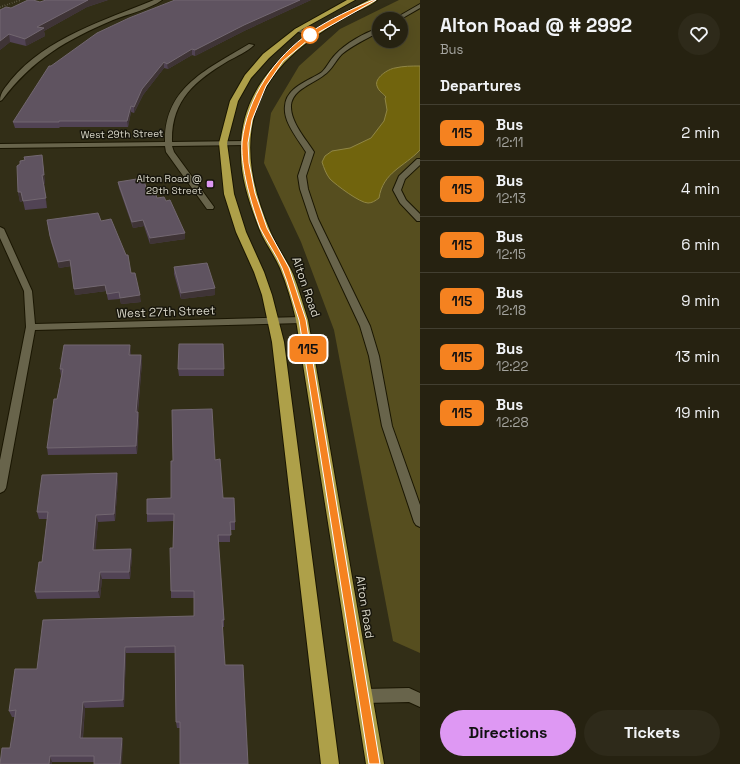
<!DOCTYPE html>
<style>
:root{--surface:#262211;--page:#2e2a1a;--text:#f1f3f6;--muted:#a4a49f;--line:#423f31;--accent:#de98f3}
body{margin:0;font-family:"Space Grotesk",sans-serif;background:var(--page);color:var(--text);height:100vh;display:flex;flex-direction:column;font-size:15px;white-space:nowrap}
*{box-sizing:border-box;margin:0}
p{font-size:13px;color:var(--muted)}
.icon{flex:none;width:22px;height:22px;fill:none;stroke:currentColor;stroke-width:2;stroke-linecap:round;stroke-linejoin:round}
.map{position:relative;flex:1;overflow:hidden}
.details{display:flex;flex-direction:column;background:var(--surface);width:320px}
.details>*{flex:none}
.badge{padding:0 8px;border-radius:6px;font-size:14px;line-height:26px}
.tools{position:absolute;left:372px;top:12px;display:grid;gap:8px}
.tools a{display:grid;place-items:center;width:36px;height:36px;border-radius:50%;background:var(--surface);box-shadow:0 4px 16px #0002,0 0 0 1px var(--line);font-size:20px}
.map>.badge{position:absolute;translate:-50% -50%;box-shadow:0 0 0 2px #fff}
h2{padding:0 20px;font-size:15px;line-height:36px}
.round{display:grid;place-items:center;flex:none;width:42px;height:42px;border-radius:21px;background:var(--page)}
.headline{display:flex;align-items:center;justify-content:space-between;height:68px;padding:0 20px}
h1{font-size:19px;font-weight:800;line-height:30px}
.primary-button{display:flex;gap:8px;margin-top:auto;padding:8px 20px}
.primary-button a{flex:1;height:46px;border-radius:24px;background:var(--accent);color:#111;font-size:16px;font-weight:800;line-height:46px;text-align:center}
.primary-button a+a{background:var(--page);color:var(--text)}
ul{padding:0;list-style:none}
li{display:flex;align-items:center;gap:12px;height:56px;padding:0 20px;border-top:1px solid var(--line)}
li div{flex:1}
li b{display:block;font-size:15px}
li em{font-style:normal}
li .badge{min-width:44px;font-weight:700;text-align:center}
main{display:flex;flex:1;min-height:0}
.map>svg:first-child{display:block}
</style>
<main>
<div class="map">
<svg width="420" height="764" viewBox="0 0 420 764">
<rect width="100%" height="100%" fill="#322e17"/>
<!-- green -->
<path fill="#564e1f" fill-rule="evenodd" d="M399,0H420V653L393,641L334,330L301,242L264,163L271,113L299,66L340,29ZM379,19H401V41H379Z"/>
<!-- water -->
<path fill="#71640d" stroke="#908645" d="M420,66V150C404,167 383,172 379,198C375,201 372,203 368,203C360,203 336,185 330,179C326,174 324,168 322,162L325,156L332,151L350,148L371,138L384,121L387,110L385,98L386,97C383,93 379,92 377,86C374,78 388,69 395,68C403,66 412,66 420,66Z"/>
<g fill="none" stroke-linecap="round" stroke-linejoin="round">
<defs>
<path id="minor" d="M154,0H162C150,9 128,14 113,20C66,40 33,59 2,100L0,101C0,92 6,87 11,80C46,38 105,20 154,0Z
M420,4V8L401,19H394Z
M297,28L314,33L315,34L312,36L295,31L294,30Z
M379,28V32C366,39 353,45 342,54C335,61 332,70 324,75C313,84 293,89 291,105C290,122 306,139 314,152L306,176L308,189L318,219L370,326L379,356L392,426L420,505V527L416,525L414,522L382,426L369,356L360,326L310,219L300,189L298,176L306,152C298,139 283,122 285,106C286,87 309,81 322,72C327,67 330,60 335,55C346,43 364,33 379,28Z
M249,44L254,45C247,52 237,56 228,61C195,81 171,100 172,142L245,141L249,143L245,145L172,146L174,152L214,207L213,209H207L166,152L165,146L0,148V144L165,142C164,87 208,69 249,44Z
M417,159H420V165L405,179L401,190L406,200L420,214V221H417L400,203L393,190L399,176Z
M0,227L4,229L32,291L35,324L302,317L307,320L302,323L35,330L6,488L4,491L0,493V460L26,327L24,291L0,238Z
M409,688L420,693V707L409,702L364,703L359,701L357,696L359,691L364,689Z"/>
<path id="highway" d="M347,0H355L299,31L269,58L251,78L238,101L227,143L234,194L246,232L264,272L272,295L284,342L339,764H321L272,342L262,295L254,272L236,232L224,194L219,143L230,101L245,75L263,54L295,29Z
M369,0H377C370,6 359,10 351,14C330,26 309,39 291,56C238,106 243,168 270,231C276,246 286,259 293,274C299,289 303,305 308,320L384,764H366L296,320C292,302 287,285 280,268C274,254 264,242 259,228C250,204 241,179 241,154C238,75 307,31 369,0Z"/>
</defs>
<!-- minor casing -->
<use href="#minor" stroke="#1a1602" stroke-width="2"/>
<!-- highway casing -->
<use href="#highway" stroke="#1a1602" stroke-width="2"/>
<!-- path -->
<path stroke="#7e7a68" stroke-width="1.5" stroke-dasharray="0.5 2" stroke-linecap="butt" d="M0,7L21,0"/>
<!-- minor -->
<use href="#minor" fill="#68644b" fill-rule="evenodd"/>
<!-- highway -->
<use href="#highway" fill="#aea049" fill-rule="evenodd"/>
</g>
<!-- wall -->
<path fill="#514354" d="M46,0H108L87,7L44,31L45,36L26,46L10,42L0,50L11,8L40,2Z
M175,0H311L244,31L195,56L192,55L168,69L164,68L143,95L134,113L131,112L128,127H60L59,128H15L13,122L51,66Z
M24,157L43,164L45,184H44L47,208L25,210L23,201L20,202L18,192L25,160Z
M118,182L147,190L157,198L166,201L185,233V239L150,244L144,226L133,228L119,188Z
M47,220L101,221L131,273L141,302L121,304L120,299L108,300L106,291L75,295L71,266L59,268L51,242Z
M174,267L215,288V295L181,299L174,274Z
M223,344L224,376H179L178,369Z
M131,352V355H141L142,362L138,412L139,419L137,454L48,455L47,448L57,399L61,376L60,369Z
M215,460L223,498L235,522V530H230V542H218L224,620V627H223L180,728H177L176,722L175,653H126L124,707L85,708L83,738L123,744L94,762H52V764H0L10,748L15,717H12L9,711L37,669L194,616V598H171V591L173,548L174,521L147,522V514L171,498Z
M118,480L115,521L98,522L95,550L131,549L132,556L130,579H102L100,598L37,599L35,592L42,562L47,519H39L37,512Z"/>
<!-- shaded-wall -->
<path fill="#3f3436" d="M88,0H108L87,7L44,31L45,36L26,46L25,39L37,27Z
M300,0H311L244,31L195,56V50L244,25Z
M9,34L10,42L0,50V41Z
M192,49V55L168,69L167,64Z
M164,62V68L143,95L134,113V107L142,89Z
M131,106V112L128,127L127,121Z
M42,155L45,184H44L47,208L42,175Z
M18,192H21L23,201L20,202Z
M143,220L144,226L133,228L132,222Z
M185,233V239L150,244V238Z
M70,260L71,266L59,268L58,262Z
M105,285L106,291L75,295L74,289Z
M215,288V295L181,299V293Z
M140,295L141,302L121,304L120,298Z
M130,345L131,352L130,363L129,355Z
M141,355L142,362L137,419L136,412Z
M138,412L139,419L137,454L136,446Z
M117,473L118,480L115,521L114,514Z
M96,515L98,522L95,557L93,550Z
M131,549L132,556L130,579L129,572Z
M100,572L102,579L100,598L98,591Z
M125,647L126,653L124,707L123,700Z
M83,702L85,708L82,744L80,738Z
M122,738L123,744L122,764H120Z
M50,756L52,762V764H49Z"/>
<!-- building -->
<path fill="#5f5360" stroke="#726770" d="M28,0H33L40,2L46,0H88L37,27L44,28L25,39L9,34L0,41V10L6,7L11,8Z
M175,0H300L244,25L195,50L192,49L167,64L164,62L142,89L134,107L131,106L127,121H59V122H13L49,66H51L97,33L129,18Z
M42,155L44,175H42L46,198L23,201L21,192H18L17,166L20,164V161L25,160L24,157Z
M143,178L147,190L154,189L157,198L164,197L166,201L170,200L185,233L150,238L143,220L132,222L118,182Z
M98,213L101,221L111,219L126,255H128L131,273H135L140,295L120,298L119,292L107,294L105,285L74,289L70,260L58,262L50,236L47,220Z
M207,263L215,288L181,293L174,267Z
M179,344H223L224,369H178Z
M64,345H130L129,355H141L136,412H138L136,446L47,448L54,399H57L63,369H60Z
M212,409L215,460L220,459L223,498H234L235,522H230L231,535H218L224,620H222L225,665H243L248,764H180V722H176L175,646L125,647L123,700L83,702L80,738H122L120,764H94V756H50L49,764H0L2,748H10L16,710L9,711L15,669H37L43,620L194,616V591H171L170,548H173L174,514H147V499L171,498V461H173L172,410Z
M117,473L114,514L96,515L93,550L131,549L129,572H100L98,591L35,592L39,562H42L48,512H37L42,475Z"/>
<!-- line -->
<path fill="#f58220" stroke="#fff" d="M373,0H376L314,35L283,61L266,86L252,120L248,143L249,163L255,193L267,228L289,268L306,320L380,764H369L299,320C293,303 289,285 282,268C276,254 267,242 260,228C256,217 252,205 249,193C245,178 241,158 242,142C247,98 274,57 311,32C330,19 352,9 373,0Z"/>
<!-- markers -->
<circle fill="#fff" stroke="#f58220" stroke-width="2" cx="310" cy="35" r="8"/>
<rect fill="#de98f3" stroke="#18160c" stroke-width="1.5" x="206" y="180" width="8" height="8" rx="2"/>
<g text-anchor="middle" dominant-baseline="central" stroke-width="3" stroke-linejoin="round" paint-order="stroke">
<!-- far-street labels -->
<g font-size="10" fill="#d7d5c7" stroke="#18160c">
<text transform="translate(122 134) rotate(-1)">West 29th Street</text>
</g>
<!-- far-poi labels -->
<g font-size="10" fill="#d7d5c7" stroke="#18160c" text-anchor="end">
<text x="202" y="178">Alton Road @<tspan x="202" dy="12">29th Street</tspan></text>
</g>
<!-- street labels -->
<g font-size="12" fill="#d7d5c7" stroke="#18160c">
<text transform="translate(306 287) rotate(71)">Alton Road</text>
<text transform="translate(166 312) rotate(-2)">West 27th Street</text>
<text transform="translate(365 607) rotate(81)">Alton Road</text>
</g>
</g>
</svg>
<div class="tools">
<a><svg class="icon" aria-label="locate" viewBox="0 0 24 24"><circle cx="12" cy="12" r="6"/><path d="M12 2v4M12 18v4M2 12h4M18 12h4"/></svg></a>
</div>
<b class="badge" style="left:308px;top:349px;background:#f58220;color:#111">115</b>
</div>
<section class="details">
<div class="headline"><div><h1>Alton Road @ # 2992</h1><p>Bus</p></div><a class="round"><svg class="icon" aria-label="heart" viewBox="0 0 24 24"><path d="M12 20l-8-8c-3-5 5-10 8-4 3-6 11-1 8 4z"/></svg></a></div>
<h2>Departures</h2>
<ul>
<li><span class="badge" style="background:#f58220;color:#111">115</span><div><b>Bus</b><p>12:11</p></div><em>2 min</em></li>
<li><span class="badge" style="background:#f58220;color:#111">115</span><div><b>Bus</b><p>12:13</p></div><em>4 min</em></li>
<li><span class="badge" style="background:#f58220;color:#111">115</span><div><b>Bus</b><p>12:15</p></div><em>6 min</em></li>
<li><span class="badge" style="background:#f58220;color:#111">115</span><div><b>Bus</b><p>12:18</p></div><em>9 min</em></li>
<li><span class="badge" style="background:#f58220;color:#111">115</span><div><b>Bus</b><p>12:22</p></div><em>13 min</em></li>
<li><span class="badge" style="background:#f58220;color:#111">115</span><div><b>Bus</b><p>12:28</p></div><em>19 min</em></li>
</ul>
<div class="primary-button"><a>Directions</a><a>Tickets</a></div>
</section>
</main>
